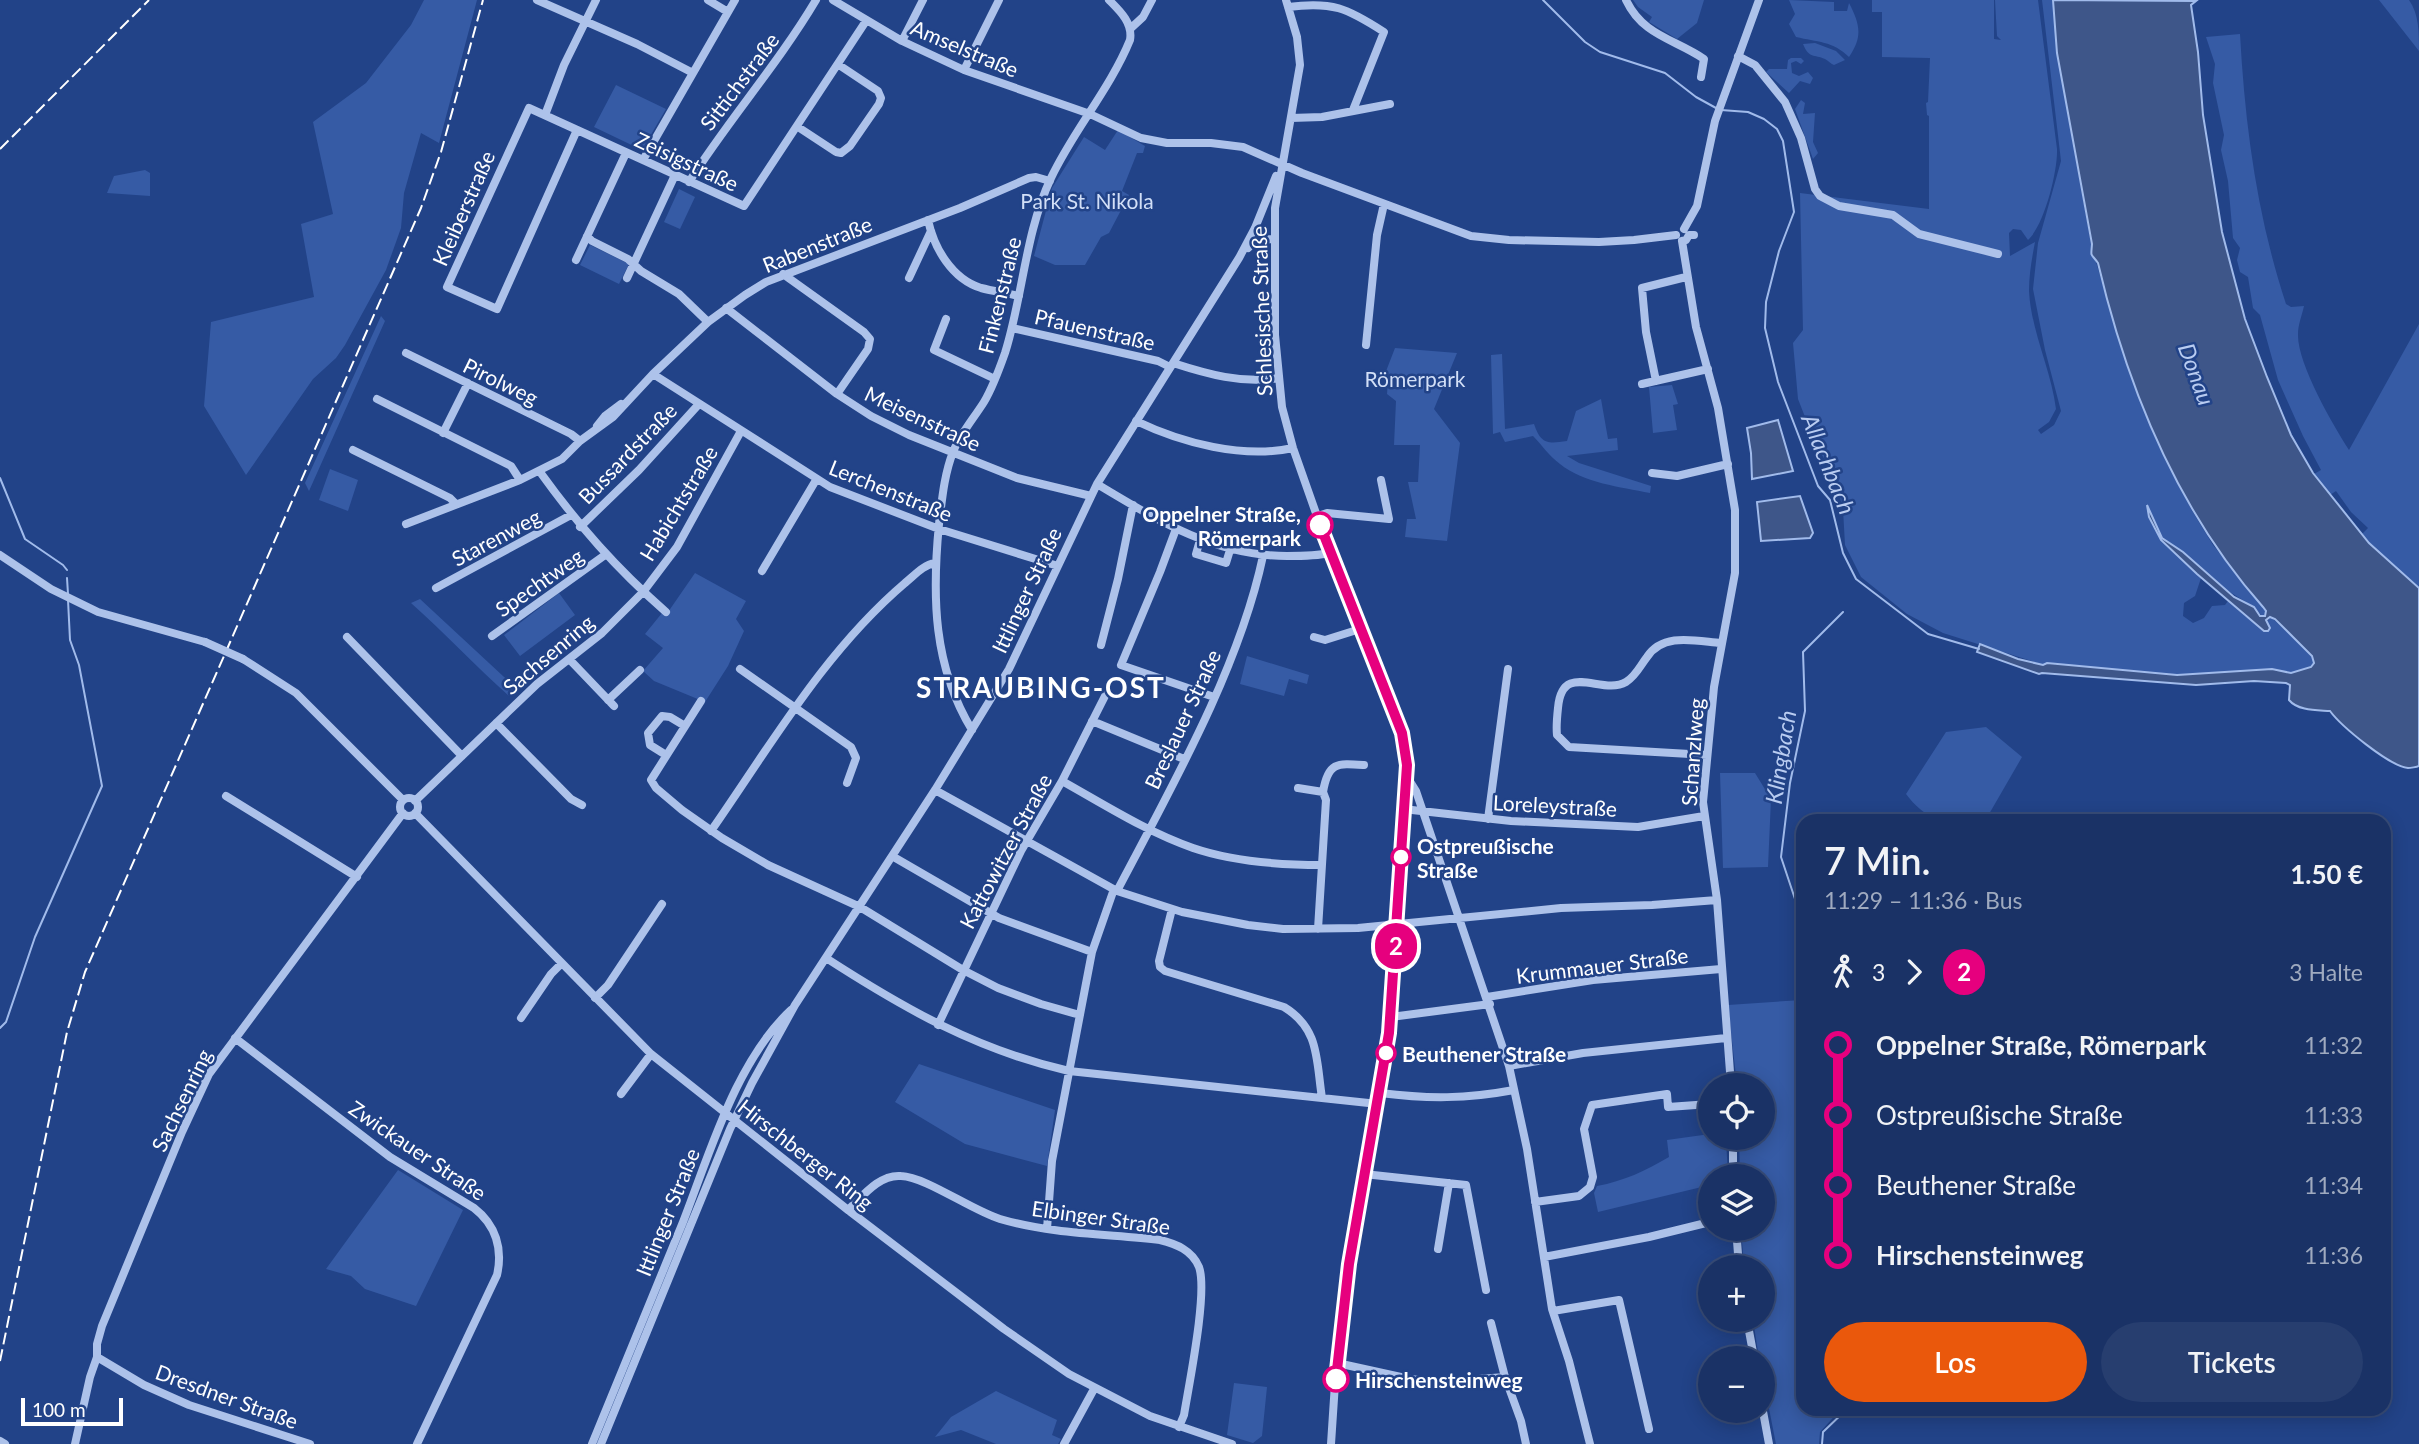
<!DOCTYPE html>
<html lang="de">
<meta charset="utf-8">
<style>
:root{--surface:#1a3266;--page:#273e6f;--text:#f1f3f6;--muted:#9faabf;--line:#384d7a;--accent:#ea580c}
body{margin:0;font-family:Lato,sans-serif;background:var(--page);color:var(--text);height:100vh;display:flex;flex-direction:column;font-size:26px;white-space:nowrap}
*{box-sizing:border-box;margin:0}
p{font-size:23px;color:var(--muted)}
.icon{flex:none;width:38px;height:38px;fill:none;stroke:currentColor;stroke-width:2;stroke-linecap:round;stroke-linejoin:round}
.map{position:relative;flex:1;overflow:hidden}
.drawer{position:absolute;left:1796px;top:814px;width:595px;height:602px;display:flex;flex-direction:column;background:var(--surface);border-radius:21px;box-shadow:0 4px 18px #0003,0 0 0 2px var(--line)}
.drawer>*{flex:none}
.badge{padding:0 14px;border-radius:23px;font-size:24px;line-height:46px}
.tools{position:absolute;left:1698px;top:1073px;display:grid;gap:14px}
.tools a{display:grid;place-items:center;width:77px;height:77px;border-radius:50%;background:var(--surface);box-shadow:0 4px 18px #0003,0 0 0 2px var(--line);font-size:35px}
.scale{position:absolute;left:21px;bottom:18px;width:102px;box-sizing:border-box;padding-left:7px;border:4px solid #fff;border-top:0;font-size:19px;line-height:24px;white-space:nowrap;color:#fff;-webkit-text-stroke:5px #224388;paint-order:stroke}
.map>.badge{position:absolute;translate:-50% -50%;box-shadow:0 0 0 4px #fff}
.legs{display:flex;align-items:center;gap:10px;height:77px;padding:0 28px;font-size:23px}
.legs p{margin-inline-start:auto}
.summary{display:flex;align-items:center;justify-content:space-between;height:119px;padding:0 28px}
h1{font-size:38px;font-weight:600;line-height:52px}
.cta{display:flex;gap:14px;margin-top:auto;padding:14px 28px}
.cta a{flex:1;height:80px;border-radius:42px;background:var(--accent);color:#fff;font-size:28px;font-weight:600;line-height:80px;text-align:center}
.cta a+a{background:var(--page);color:var(--text)}
ul{padding:0 28px;list-style:none}
li{display:flex;align-items:center;gap:24px;height:70px;font-size:26px}
li i{display:grid;place-items:center;width:10px;height:100%;margin:0 9px;background:currentColor}
li i::after{content:'';width:18px;height:18px;margin:-9px;border:5px solid;border-radius:50%;background:var(--surface)}
li p{margin-inline-start:auto}
li:first-child i{background:linear-gradient(#0000 50%,currentColor 0)}
li:last-child i{background:linear-gradient(currentColor 50%,#0000 0)}
.map>svg:first-child{display:block}
</style>
<div class="map">
<svg width="2419" height="1444" viewBox="0 0 2419 1444">
<rect width="100%" height="100%" fill="#224388"/>
<!-- green -->
<path fill="#365ba5" d="M424,0H477L439,143L421,133L404,193L401,228L386,270L345,345L336,358L313,379L246,475L204,406L211,322L314,297L301,224L333,214L313,122L366,83L411,25Z
M1633,0H1704L1697,23L1677,39L1649,22L1652,17L1638,7Z
M1789,0L1834,2V11H1847L1849,3C1860,24 1863,37 1849,57C1833,41 1817,42 1796,37L1789,24L1795,14Z
M1872,0H1994V39L2001,40L1997,36L1995,0H2038L2057,149C2058,171 2044,226 2028,240L2021,230L2013,229L2009,233L2010,256L2035,242C2032,258 2029,274 2029,291C2031,331 2051,369 2056,409L2049,422L2038,430L2041,434L2054,425L2061,411L2045,350L2033,289L2038,243L2061,161L2042,0H2053L2057,53L2092,249L2123,350L2156,436L2191,509L2213,545L2266,611L2263,617L2254,607L2220,586L2183,552L2162,538L2147,506L2161,540L2201,578L2195,596L2184,603L2183,616L2193,623L2204,618L2212,606L2225,605L2228,601L2246,617L2266,623L2271,617L2312,656L2314,663L2311,667L2291,673L2272,669L2177,675L2047,663L2044,665L1943,633L1907,614L1861,577L1845,545L1843,509L1834,475L1816,445L1798,399L1793,343L1803,330L1800,193L1929,209V116L1927,115L1926,103L1928,102L1930,58L1882,57V12H1872Z
M2379,0H2409C2419,14 2419,32 2419,51Z
M2240,34C2245,126 2257,216 2286,304L2291,307L2304,306C2302,315 2298,325 2298,334C2297,363 2333,425 2349,450L2419,324V588L2361,535L2368,528L2351,512L2336,491L2330,495L2314,474L2321,470L2303,436L2278,380L2260,315L2253,308L2248,277L2240,272L2237,260L2240,248L2233,238L2228,181L2221,150L2224,135L2213,83L2215,64L2206,37Z
M1815,43L1836,51L1845,60L1834,65C1831,64 1829,61 1825,59C1814,54 1809,59 1803,44Z
M1791,58H1801L1804,61L1801,64L1796,61L1791,63L1792,73L1799,76L1808,72L1813,78L1810,84L1800,81L1789,93L1766,72L1769,69H1787L1788,60Z
M616,85L666,109L642,150L594,127Z
M1801,100L1805,103L1803,114L1815,113L1813,142L1818,153L1813,159L1795,109Z
M1118,130L1145,146L1143,153H1137L1122,191L1129,195L1109,233L1101,237L1085,265H1055L1034,256L1052,188L1084,137L1105,150Z
M145,170L150,173V196L107,193L114,176Z
M679,189L695,197L680,229L664,222Z
M590,245L629,264L619,284L580,265Z
M381,316L385,321L309,491L305,483Z
M1395,348L1457,353L1434,409L1460,443L1447,541L1405,537L1407,519H1416L1408,482H1418L1420,445H1394L1396,401L1387,394L1388,381L1383,379Z
M1502,354L1505,429L1534,424C1541,444 1547,444 1567,441L1576,411L1601,399L1608,439L1617,438L1618,450L1567,456L1579,463L1651,486L1650,493C1620,487 1584,483 1560,464C1549,456 1542,445 1533,436L1505,442L1500,432L1493,434L1491,355Z
M1672,385L1678,404L1673,405L1677,430L1653,433L1649,387Z
M330,469L358,480L348,511L319,500Z
M695,573L746,601L736,619L744,631L728,666L705,702L654,681L643,671L663,648L645,634L662,613L666,615Z
M559,593L575,615L520,656L504,635Z
M420,599L518,690L509,696C475,666 445,633 411,603Z
M1247,656L1309,675L1307,684L1289,679L1284,696L1240,684Z
M1986,727L2022,757L1985,821C1950,821 1930,826 1906,794L1946,732Z
M1720,773H1755L1771,799L1768,867L1723,868Z
M1802,1000V1409H1841L1820,1432L1819,1444H1776L1762,1373V1358H1759L1753,1320H1762V1267H1744L1741,1229L1762,1228V1176H1740L1739,1138H1762V1085H1737L1728,1005Z
M919,1064L1055,1110L1047,1166L965,1144L895,1102Z
M1710,1134V1138H1726L1728,1176H1710V1185L1598,1212L1594,1193L1597,1186C1624,1181 1645,1171 1669,1157L1667,1140Z
M398,1170L463,1210L416,1306L365,1289L351,1276L326,1269Z
M1234,1383L1267,1387L1262,1436L1253,1443L1227,1435Z
M996,1391L1057,1420L1052,1435L1061,1439L1058,1444H996L961,1430L935,1437L951,1417Z"/>
<!-- water -->
<path fill="#3e5689" stroke="#a1bbeb" stroke-width="2" d="M2053,0L2196,1L2191,5L2198,52L2203,115L2222,232L2245,319L2267,377L2291,435L2313,473L2369,543L2419,588V766C2417,767 2410,768 2408,768C2389,766 2341,726 2330,711C2317,710 2298,711 2289,700L2290,685L2286,683L2254,681L2196,685L2042,673L2039,674L1977,652L1980,644L2018,659L2043,665L2047,663L2177,675L2272,669L2291,673L2311,667L2314,663L2312,656L2275,619L2270,617L2266,620L2270,628L2268,631H2264L2197,574L2161,540L2149,517L2147,505L2162,538L2183,552L2234,597L2254,607L2260,616H2265L2266,611L2263,607C2178,511 2127,387 2098,263C2090,252 2091,258 2092,244L2057,53Z
M1778,420L1793,471L1752,479L1751,453L1747,428Z
M1800,496L1813,533L1810,538L1761,541L1757,502Z"/>
<g fill="none" stroke-linecap="round" stroke-linejoin="round">
<!-- stream -->
<path stroke="#a1bbeb" stroke-width="2" d="M1543,0L1585,42L1600,52L1665,73L1696,97L1716,108
M1721,110L1748,112L1764,119L1777,129L1783,141L1794,212L1779,251L1766,302L1765,328L1778,382L1818,486L1830,500L1843,553L1856,579L1928,634L1979,649
M0,478L25,539L63,565L67,570
M67,578L68,594
M1802,920L1781,857L1790,783L1805,711L1803,652L1843,612
M0,1028L6,1022L35,937L102,786L79,665L70,640L68,600
M1822,1444L1823,1432L1847,1409"/>
<!-- minor -->
<path stroke="#adc2ea" stroke-width="8" d="M537,0L637,44L693,73
M708,0L728,12
M833,0L902,41L964,70L1090,114L1141,138L1167,143H1211L1243,147L1302,173L1471,236L1509,240L1599,242L1634,240L1676,235
M1286,0L1297,37L1300,65L1275,208V335L1282,407L1293,448L1330,553L1402,733L1407,765L1389,1033L1345,1288L1337,1353L1331,1444
M1626,0C1643,36 1675,39 1704,59L1701,77
M1288,7C1332,1 1347,8 1384,32L1353,110
M1130,29L1143,17L1152,0
M902,41L923,0
M1738,56L1755,65L1785,102L1801,138L1815,189L1820,196L1839,206L1893,215L1919,234L1998,254
M964,70L999,0
M545,115L564,65L596,0
M1291,118L1322,117L1390,104
M798,127L836,152L841,153L850,146L879,104L881,98L878,91L839,65
M577,130L497,309L447,287L529,108L744,206L866,21
M643,160L735,0
M689,182C729,119 778,64 816,0
M928,220C934,248 952,279 981,288C993,291 1006,293 1019,296
M1684,229L1697,206L1715,121L1759,0
M587,236L592,241L628,259L641,271L679,294L708,322
M1682,241L1696,327L1718,408L1735,510V573L1714,687L1703,802L1717,900L1731,1085
M1682,241L1686,240L1689,235H1694
M1248,248C1255,240 1264,239 1275,239
M576,260L626,153
M783,274L864,332L870,339L868,349L837,394
M627,278L675,175
M909,278L931,231
M726,308L837,394L871,416L909,435L1017,478L1091,496
M946,319L934,350L995,379
M1012,328L1158,361L1170,367
M1366,345L1377,235L1384,204
M406,353L571,434L580,441
M1173,363C1207,374 1242,384 1278,378
M653,374L830,487L939,529L1058,566
M1656,381L1646,332L1642,288L1686,277
M1642,384L1708,369
M377,399L511,466L520,480
M1136,421C1182,443 1243,459 1293,448
M597,426L605,416L621,404
M443,433L468,383
M353,450L450,498L456,504
M540,472C579,526 616,568 666,612
M1652,473L1677,476L1728,464
M1097,484C1157,520 1215,556 1287,556C1302,556 1316,556 1330,553
M1318,516L1327,513L1389,519L1381,480
M406,524L520,480L562,459L580,441L613,417L653,374L708,322L745,295L766,282L960,208L1029,178L1036,177L1050,181
M580,527L639,470L699,404
M1176,529L1160,572L1121,665L1214,697
M1200,540L1196,554L1226,563L1230,550
M0,555L51,589L98,612L205,642
M762,571L816,480
M436,588L571,515
M492,636L605,555
M347,637L462,756
M1314,637L1325,640L1360,629
M1101,645L1118,579L1133,505
M243,659L296,693L403,800
M570,660L614,706
M740,669L851,747L856,758L847,783
M608,700L640,670
M701,701L651,780L656,788L682,810L722,838L768,865L860,907L963,970L998,988L1041,1004L1080,1015
M1092,721L1184,759
M496,723L571,799L582,805
M972,730C933,666 932,596 939,524C942,500 944,475 953,452C960,434 974,418 984,402C993,387 999,370 1005,353C1023,296 1025,233 1051,178C1073,131 1110,89 1130,40C1133,23 1120,11 1109,0
M666,755L650,745L648,733L662,716L670,717L685,726
M1707,755L1569,747L1557,735C1556,726 1557,717 1558,708C1562,660 1602,696 1626,682C1636,676 1640,666 1647,657C1663,632 1696,641 1721,643
M1406,775L1416,791L1509,1066L1527,1149L1552,1309L1569,1361L1590,1444
M1062,781C1105,805 1147,832 1193,848C1234,862 1280,865 1322,865
M1298,788L1323,792L1326,800L1318,929
M935,790L1117,891L1182,912L1248,925L1283,929L1358,928L1561,908L1652,905L1717,900
M1323,792C1328,762 1337,763 1364,765
M226,796L357,877
M400 807a9 9 0 1 1 18 0a9 9 0 1 1-18 0Z
M415,801L537,684L602,633L643,592L677,547L741,431
M1403,809L1511,821L1638,827L1704,816
M415,813L651,1054L848,1210L1004,1329L1069,1374L1150,1416L1232,1444
M1488,819L1508,669
M711,831C771,745 824,652 905,583C914,576 923,565 935,563
M892,856L999,918L1092,952
M1117,891C1171,788 1239,669 1263,556
M1172,909L1159,961L1160,967L1165,971L1284,1007C1320,1029 1316,1060 1322,1098
M826,958C905,1009 977,1050 1069,1071L1378,1104
M1487,997L1593,980L1721,969
M595,998L608,985L662,904
M1391,1017L1490,1004
M521,1018L551,974L562,963
M938,1025L1021,851L1062,781L1106,694
M235,1038L390,1157L474,1208C496,1225 503,1249 497,1275L417,1444
M1509,1066L1583,1053L1726,1038
M1380,1093C1428,1099 1466,1099 1514,1090
M621,1094L651,1054
M1733,1138V1176
M1364,1174L1466,1185L1486,1290
M1535,1202L1579,1196L1590,1187L1593,1177L1584,1129L1592,1105L1667,1094L1668,1107L1710,1104
M848,1210C862,1197 879,1174 901,1176C926,1177 971,1210 1000,1219C1051,1234 1107,1234 1160,1240C1176,1244 1192,1250 1199,1267C1208,1292 1189,1384 1184,1415L1179,1427
M1736,1228L1739,1267
M1047,1229L1052,1161L1092,952L1114,889
M1438,1249L1449,1183
M1544,1257L1649,1237L1710,1222
M1553,1311L1619,1300L1649,1429
M1747,1320L1754,1358
M1491,1323L1505,1377L1521,1421L1526,1444
M97,1357L144,1385L189,1405L310,1444
M1337,1363L1410,1379L1439,1382L1505,1377
M1762,1406L1769,1444
M0,1441L5,1444
M75,1444L90,1377L97,1357V1344L102,1326L182,1132L209,1074L403,813
M592,1444C622,1370 653,1296 683,1222C710,1153 736,1061 791,1010
M601,1444L730,1129L752,1083L795,1005L935,790L1009,669L1097,484L1239,258L1255,228L1276,176
M1064,1444L1094,1389"/>
<!-- rail -->
<path stroke="#fff" stroke-width="2" stroke-dasharray="12 5" stroke-linecap="butt" d="M0,149L149,0
M0,1361L67,1032L85,972L421,208L441,152L483,0"/>
<!-- minor-bridge -->
<path stroke="#adc2ea" stroke-width="8" d="M205,642L243,659"/>
</g>
<g fill="none" stroke-linecap="round" stroke-linejoin="round">
<defs>
<path id="line-1" d="M1320,525L1402,733L1407,765L1389,1033L1349,1264L1336,1379"/>
</defs>
<!-- line-1 casing -->
<use href="#line-1" stroke="#fff" stroke-width="16"/>
<!-- line-1 -->
<use href="#line-1" stroke="#e6007e" stroke-width="10"/>
</g>
<!-- markers -->
<g fill="#fff" stroke="#e6007e" stroke-width="3.5">
<circle cx="1320" cy="525" r="12"/>
<circle cx="1401" cy="857" r="9"/>
<circle cx="1386" cy="1053" r="9"/>
<circle cx="1336" cy="1379" r="12"/>
</g>
<g text-anchor="middle" dominant-baseline="central" stroke-width="5" stroke-linejoin="round" paint-order="stroke">
<!-- street labels -->
<g font-size="21" fill="#fff" stroke="#224388">
<text transform="translate(965 48) rotate(23)">Amselstraße</text>
<text transform="translate(739 81) rotate(-53)">Sittichstraße</text>
<text transform="translate(687 161) rotate(25)">Zeisigstraße</text>
<text transform="translate(463 208) rotate(-66)">Kleiberstraße</text>
<text transform="translate(817 244) rotate(-22)">Rabenstraße</text>
<text transform="translate(999 295) rotate(-76)">Finkenstraße</text>
<text transform="translate(1261 311) rotate(-92)">Schlesische Straße</text>
<text transform="translate(1095 329) rotate(13)">Pfauenstraße</text>
<text transform="translate(501 381) rotate(26)">Pirolweg</text>
<text transform="translate(923 418) rotate(25)">Meisenstraße</text>
<text transform="translate(627 453) rotate(-46)">Bussardstraße</text>
<text transform="translate(891 490) rotate(22)">Lerchenstraße</text>
<text transform="translate(678 503) rotate(-59)">Habichtstraße</text>
<text transform="translate(496 537) rotate(-28)">Starenweg</text>
<text transform="translate(539 582) rotate(-35)">Spechtweg</text>
<text transform="translate(1026 590) rotate(-65)">Ittlinger Straße</text>
<text transform="translate(548 654) rotate(-40)">Sachsenring</text>
<text transform="translate(1182 719) rotate(-65)">Breslauer Straße</text>
<text transform="translate(1692 752) rotate(-86)">Schanzlweg</text>
<text transform="translate(1555 805) rotate(3)">Loreleystraße</text>
<text transform="translate(1005 851) rotate(-62)">Kattowitzer Straße</text>
<text transform="translate(1602 965) rotate(-7)">Krummauer Straße</text>
<text transform="translate(181 1100) rotate(-64)">Sachsenring</text>
<text transform="translate(418 1150) rotate(34)">Zwickauer Straße</text>
<text transform="translate(806 1154) rotate(38)">Hirschberger Ring</text>
<text transform="translate(667 1212) rotate(-68)">Ittlinger Straße</text>
<text transform="translate(1101 1217) rotate(8)">Elbinger Straße</text>
<text transform="translate(227 1396) rotate(20)">Dresdner Straße</text>
</g>
<!-- park labels -->
<g font-size="21" fill="#d2dff7" stroke="#224388">
<text x="1087" y="200">Park St. Nikola</text>
<text x="1415" y="378">Römerpark</text>
</g>
<!-- stop labels -->
<g font-size="21" font-weight="bold" fill="#fff" stroke="#224388" text-anchor="start">
<text x="1301" y="513" text-anchor="end">Oppelner Straße,<tspan x="1301" dy="24">Römerpark</tspan></text>
<text x="1417" y="845">Ostpreußische<tspan x="1417" dy="24">Straße</tspan></text>
<text x="1402" y="1053">Beuthener Straße</text>
<text x="1355" y="1379">Hirschensteinweg</text>
</g>
<!-- water labels -->
<g font-size="23" font-style="italic" fill="#b9ccf1" stroke="#224388">
<text transform="translate(2197 374) rotate(70)">Donau</text>
<text transform="translate(1829 464) rotate(68)">Allachbach</text>
<text transform="translate(1780 757) rotate(-81)">Klingbach</text>
</g>
<!-- district labels -->
<g font-size="28" font-weight="bold" letter-spacing="2" fill="#fff" stroke="#224388">
<text x="1041" y="687">STRAUBING-OST</text>
</g>
</g>
</svg>
<div class="tools">
<a><svg class="icon" aria-label="locate" viewBox="0 0 24 24"><circle cx="12" cy="12" r="6"/><path d="M12 2v4M12 18v4M2 12h4M18 12h4"/></svg></a>
<a><svg class="icon" aria-label="layers" viewBox="0 0 24 24"><path d="M12 4l9 5-9 5-9-5zM3 14l9 5 9-5"/></svg></a>
<a>+</a>
<a>−</a>
</div>
<div class="scale">100 m</div>
<b class="badge" style="left:1396px;top:946px;background:#e6007e;color:#fff">2</b>
<section class="drawer">
<div class="summary"><div><h1>7 Min.</h1><p>11:29 – 11:36 · Bus</p></div><b>1.50 €</b></div>
<div class="legs"><svg class="icon" aria-label="walk" viewBox="0 0 24 24"><circle cx="13" cy="4" r="2"/><path d="M13 8l-2 6 4 7M11 14l-3 7M7 12l3-4h3l4 4"/></svg>3<svg class="icon" aria-label="forward" viewBox="0 0 24 24"><path d="M9 5l7 7-7 7"/></svg><b class="badge" style="background:#e6007e;color:#fff">2</b><p>3 Halte</p></div>
<ul>
<li><i style="color:#e6007e"></i><b>Oppelner Straße, Römerpark</b><p>11:32</p></li>
<li><i style="color:#e6007e"></i><span>Ostpreußische Straße</span><p>11:33</p></li>
<li><i style="color:#e6007e"></i><span>Beuthener Straße</span><p>11:34</p></li>
<li><i style="color:#e6007e"></i><b>Hirschensteinweg</b><p>11:36</p></li>
</ul>
<div class="cta"><a>Los</a><a>Tickets</a></div>
</section>
</div>
